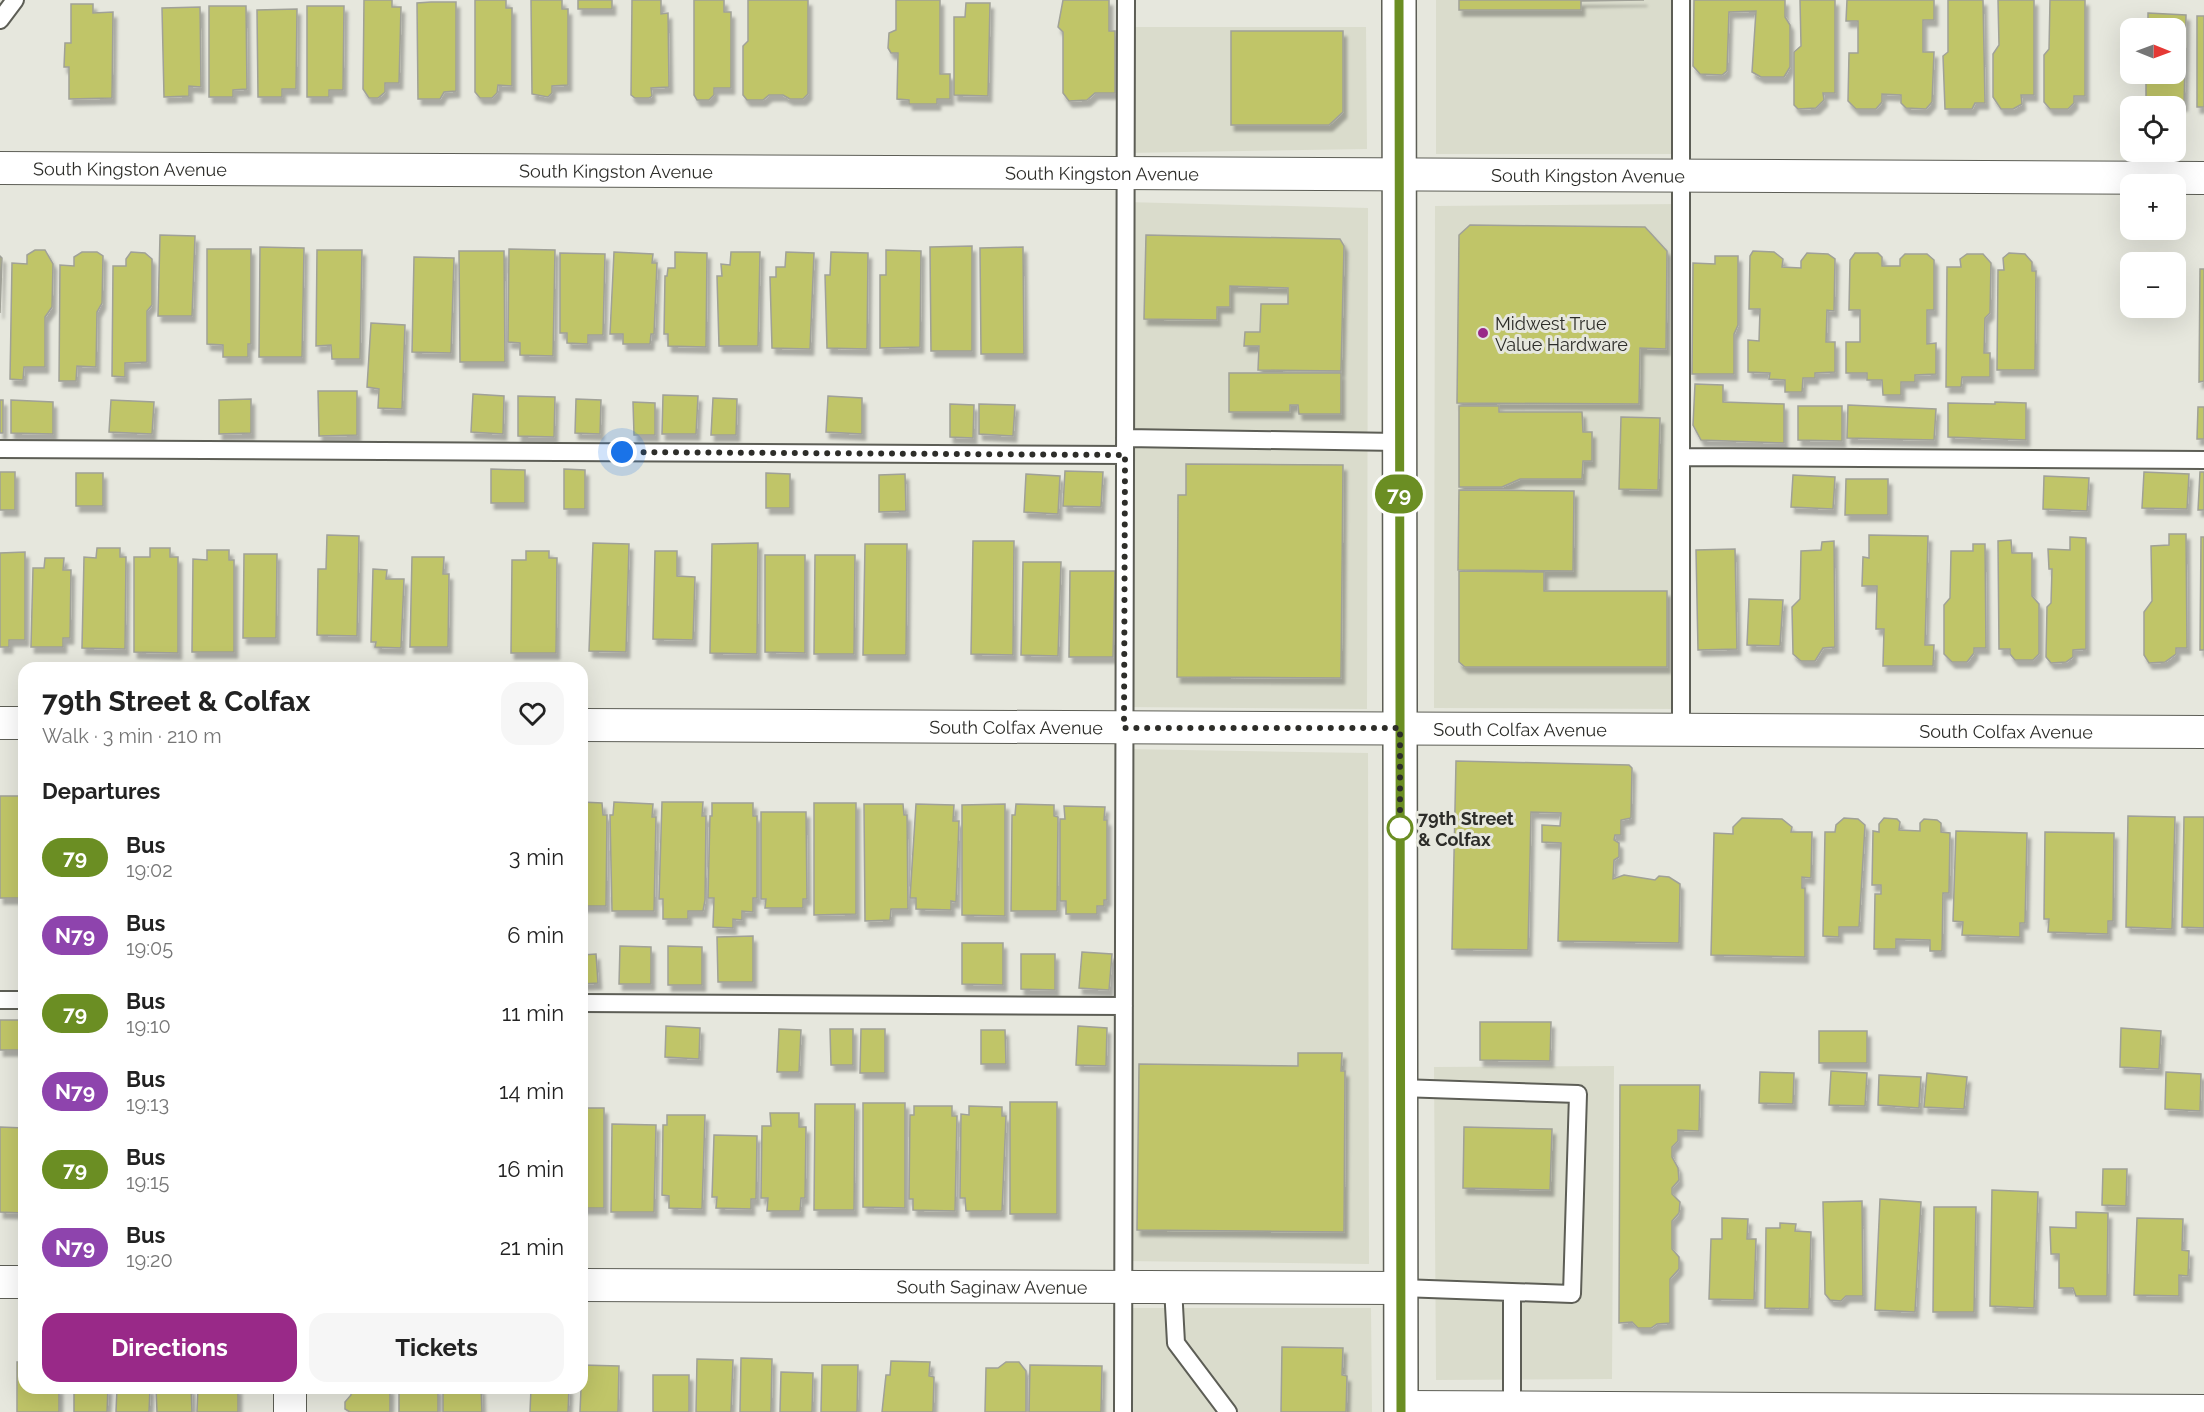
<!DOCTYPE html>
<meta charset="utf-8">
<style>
:root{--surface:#fff;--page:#f6f6f6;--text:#222;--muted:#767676;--accent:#992988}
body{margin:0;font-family:Raleway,sans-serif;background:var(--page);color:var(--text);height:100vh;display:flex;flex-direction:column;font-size:22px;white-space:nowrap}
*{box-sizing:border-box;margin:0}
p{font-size:20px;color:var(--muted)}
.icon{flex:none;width:33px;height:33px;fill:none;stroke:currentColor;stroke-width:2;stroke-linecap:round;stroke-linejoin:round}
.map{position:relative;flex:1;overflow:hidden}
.panel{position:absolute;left:18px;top:662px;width:570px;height:732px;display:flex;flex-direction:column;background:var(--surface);border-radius:18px;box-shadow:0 6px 24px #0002}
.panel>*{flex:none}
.badge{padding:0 12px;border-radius:20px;font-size:21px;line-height:39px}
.needle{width:39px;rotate:91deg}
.fabs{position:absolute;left:2120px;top:18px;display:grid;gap:12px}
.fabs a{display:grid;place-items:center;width:66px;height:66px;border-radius:12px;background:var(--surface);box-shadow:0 6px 24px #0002;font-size:30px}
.you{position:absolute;width:30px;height:30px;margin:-15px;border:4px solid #fff;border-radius:50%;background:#1a73e8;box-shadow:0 0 0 9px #1a73e833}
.map>.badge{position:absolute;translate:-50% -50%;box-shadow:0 0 0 3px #fff}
h2{padding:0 24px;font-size:22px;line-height:54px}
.round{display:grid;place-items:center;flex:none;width:63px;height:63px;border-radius:18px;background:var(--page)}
.overview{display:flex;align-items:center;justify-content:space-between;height:102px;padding:0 24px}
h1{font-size:28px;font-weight:700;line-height:45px}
.primary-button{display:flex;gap:12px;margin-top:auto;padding:12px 24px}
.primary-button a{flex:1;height:69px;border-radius:18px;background:var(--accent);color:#fff;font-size:24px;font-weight:700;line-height:69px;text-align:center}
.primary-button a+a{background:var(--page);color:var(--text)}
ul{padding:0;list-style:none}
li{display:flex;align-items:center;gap:18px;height:78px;padding:0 24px}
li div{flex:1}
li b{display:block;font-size:22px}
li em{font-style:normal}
li .badge{min-width:66px;font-weight:700;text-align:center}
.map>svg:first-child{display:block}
</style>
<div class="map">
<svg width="2204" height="1412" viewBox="0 0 2204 1412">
<defs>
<filter id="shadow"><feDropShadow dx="3.5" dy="6" stdDeviation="1.5" flood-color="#0004"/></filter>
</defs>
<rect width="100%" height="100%" fill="#e6e7dd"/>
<!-- built -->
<path fill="#dadccc" d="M1436,0H1681V154H1436Z
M1126,27H1366L1367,149L1126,153Z
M1125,202L1368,208L1367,709L1125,707Z
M1681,204V709L1434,708L1435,206Z
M1124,749L1368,753L1369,1264L1123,1261Z
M1614,1066L1612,1379L1436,1380L1434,1067Z
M1123,1308H1371L1372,1412H1123Z"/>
<!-- building -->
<path fill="#c0c567" stroke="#a0a198" stroke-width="1.5" filter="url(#shadow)" d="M364,0H392V7H401L399,83H385V92L378,98H369L363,89Z
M475,0H506V8H512V86L498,85L497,93L492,98H480L475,92Z
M531,0H562V9H568V85L552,86V93L548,97L532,94Z
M578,0H612V9H578Z
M632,0H661V14L668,13L669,87L651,88L652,96L649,98H635L631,95Z
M694,0H724V12H731V88H714V95L709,100H697L694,95Z
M748,0H808V94L803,99H790L783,95H769L763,100H747L743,95V46L748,41Z
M896,0H940V74H950V99H937V104H909V100L897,99L898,53H891L888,48L889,33L896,30Z
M1063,0H1109V31H1115V93H1095L1087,100L1069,101L1063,93V32L1058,27Z
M1459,0H1644L1581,1V10H1459Z
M1694,0H1785V17L1790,25V67L1784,77H1761L1752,72L1756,11L1729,12L1727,71L1722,75L1700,74L1693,66Z
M1800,0H1835V93H1823L1824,100L1816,108L1798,109L1794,105V52L1801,46Z
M1847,0H1934V20H1923V52H1934L1932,102L1926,109L1906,108L1901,103V95L1882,94V102L1876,109H1856L1848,101L1849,53H1858V21H1846Z
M1948,0H1983L1985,103H1975L1972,109H1945L1943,56L1948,52Z
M1998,0H2034V95H2021L2022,104L2013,109H2001L1993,97V54L1999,45Z
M2050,0H2085V96H2074V103L2068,109H2050L2044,102V55L2049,49Z
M431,2H456V91L444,92L440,99H418L417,3Z
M966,3H990L988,96L954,95V17H965Z
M71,4H93V13L113,12L112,98L69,99V67H64L65,43H71Z
M209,6H246L247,89L233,90V97H209Z
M307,6H344L343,90H329V97H307Z
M200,7L201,87L189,86V96L164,97L162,8Z
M297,9L296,89H282V97H258L257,10Z
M2148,13L2186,15L2184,105L2146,104V74H2175V28H2148Z
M2197,16H2204V107H2197Z
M1231,31H1343V112L1329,125H1231Z
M1470,225L1645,227L1667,251L1666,349L1640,348L1639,404L1457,403L1459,235Z
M160,235L195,236L192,316H158Z
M1146,235L1340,239L1344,246L1341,371L1258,370L1259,346H1244L1245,332H1260L1261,304H1288V288L1230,286V307H1217V320L1144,319Z
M972,246V351H931L930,247Z
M260,247L304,248L302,357H259Z
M1023,247L1024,354H981L980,248Z
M207,249H251V344H248V357H223V345L207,344Z
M509,249L555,250L553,356L520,355V343L508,342Z
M35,250H45L53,264L52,307L45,317V367H24L23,380L10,379L12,263L27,264V255Z
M317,250H362L360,359H332L331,345L316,346Z
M886,250L921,251L920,347L880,348V275H886Z
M459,251H504L505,362H460Z
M1753,251L1774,252L1783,259L1782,267L1801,268V261L1807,253L1828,254L1835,259L1834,311L1827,310L1826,342H1835V372L1815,373V378H1803L1802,392H1785V380L1769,379L1770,373L1748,372V340L1759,341L1760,309H1749L1750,256Z
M82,252H97L103,256L102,303L97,312L96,367L77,366L76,381H59L60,265L74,266V257Z
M131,252L145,253L152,259V305L147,311V362L125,363V377L112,376L113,266H126V259Z
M614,252L653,254L652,263H657L654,334H651L650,344H623V334H610Z
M675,252L707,253L706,347L668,346V334H664L665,276H667L668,268H675Z
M731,252H760L758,346H719L717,276H722L721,264L730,265Z
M786,252L814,253L810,349L772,348L770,277H776V267H785Z
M831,252L868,253L867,349L827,348L825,275H830Z
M560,253L605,254L603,335H588V344L567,343V333H560Z
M1855,253H1878L1882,257V266H1900V259L1905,254H1927L1934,260V310H1927V344L1936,343V374L1915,375V382H1901V395H1883L1882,380H1867V373H1846V342H1860V310H1849L1850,260Z
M2009,253L2025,254L2032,262V271H2036L2035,370H1997L1998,270H2004L2003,258Z
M1967,254H1983L1991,263L1990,313L1985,318L1984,353H1990V377H1962L1961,387H1946L1947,267H1961L1960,259Z
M0,256L2,258L0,313Z
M1715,256H1738V325L1734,334V374H1692L1693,263L1715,264Z
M414,257L454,258L451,353L412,352Z
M2200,269H2204V381L2199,382Z
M371,323L405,325L402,409L378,408L379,389L367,387Z
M1229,373H1341V414H1299L1298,405H1290V412H1229Z
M1695,384L1723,385V402L1784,404V443L1701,440L1693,425Z
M318,391H357V435L319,436Z
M473,394L504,396L503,434L471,432Z
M663,395L698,396L696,434H662Z
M518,396L555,397L554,437L518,436Z
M828,396L862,398V434L826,432Z
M713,398L737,399L736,435H711Z
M251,399V433L219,434V400Z
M576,399L601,400L600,434L575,433Z
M0,400H3V433H0Z
M11,400L53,402V434L11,433Z
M111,400L154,402L152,434L109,432Z
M633,402L655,403V435H634Z
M1995,402L2026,403V440L1948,437V403L1995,404Z
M950,404L974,405L973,438L950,437Z
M979,404L1015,405L1013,436L979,434Z
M1848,405L1936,409L1934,440L1847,438Z
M1459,406H1499V412H1582L1583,432H1592V461H1583L1582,479H1520L1502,487H1459Z
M1798,406H1842V441L1798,440Z
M2198,407H2204V439H2197Z
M1621,417L1660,418L1658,490L1619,489Z
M1186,464L1343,465L1341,678L1177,677L1178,495H1186Z
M491,469L525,470V503H491Z
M564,469L585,470V509H564Z
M1065,471L1103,472L1101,507L1063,506Z
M0,472H15V510H0Z
M2144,472L2189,474L2187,509L2142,508Z
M2200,472H2204V510H2198Z
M76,473H103V506H76Z
M766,473L790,474V508H766Z
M905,474L906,511L879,512V475Z
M1026,474L1060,476L1058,514L1024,512Z
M1793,475L1835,477L1833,509L1791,507Z
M2044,476L2089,478L2087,511L2043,509Z
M1846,479H1888V515H1845Z
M1459,490L1574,491L1573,571L1458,570Z
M2169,534H2186L2187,648H2176V654L2165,662L2149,663L2144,655V612L2152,601L2151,546L2169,545Z
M327,535L359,536L357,636L317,635L318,569H326Z
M1869,535L1928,536L1925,645H1934L1933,666H1883L1884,629H1876L1877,586H1862L1863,557L1869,558Z
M2070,537L2086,538V649L2073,650V657L2066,662L2051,663L2046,657L2047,607L2051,603L2052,569H2049L2048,549L2070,550Z
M2201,537H2204V650H2200Z
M2011,540L2012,553H2032V596L2039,604V654L2033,660H2015L2010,654V649H1999L1998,541Z
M973,541H1014L1013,655L971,654Z
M1834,541L1835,647L1823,648L1815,661H1801L1793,654L1792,607L1800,599L1801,551L1821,550L1822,542Z
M593,543L629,544L626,652L589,651Z
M758,543L757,654L710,653L712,544Z
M865,544H907L906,655H863Z
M1973,544H1985L1986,648H1974V653L1967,662H1952L1944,654V605L1950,598L1951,551H1973Z
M97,548H120V557H126L125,649L82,648L84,557L96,558Z
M150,548H170V557H178V653L134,652V557H150Z
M1735,549L1737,649L1698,650L1696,550Z
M207,550H229V560H234V652H192L193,559L207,560Z
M526,551H549V558H557L556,653H511L512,560H526Z
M655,551H677V576L695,577L693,640L653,639Z
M25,552V640H9V647H0V553Z
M244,554H277L276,638H243Z
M765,555H805V653L765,652Z
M815,555H855L854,654H814Z
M412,557H444L443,574H449L448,647H410Z
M45,558H64L63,570H71L70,638H63V647H31L33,568H44Z
M1023,562H1061L1058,656L1021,655Z
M373,569L387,570L386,579H404L401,648L375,647L376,642H371Z
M1070,571H1115L1113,657H1069Z
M1459,571L1544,572V591H1667V667H1465L1459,662Z
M1749,599L1783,600L1780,646L1747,645Z
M1456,761L1629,765L1632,768L1631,818L1621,820V835H1615L1614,840L1619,843V857L1614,860L1613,879L1624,875L1655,880L1659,876L1669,877L1680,884L1679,943L1558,941L1561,843L1542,842V825L1560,826L1561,813L1531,812L1528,950L1452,949Z
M0,796H24V898H0Z
M582,802L602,803L603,815H607L606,906H582Z
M614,802L653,804L652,817H656L654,911H612L610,815H613Z
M662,802H703L702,816H706L705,900L703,911H688V919H663V899H659Z
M712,803H753V816H757V898H753V912L742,911V920L733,919V928L713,927L714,898H708L710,816H712Z
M814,803H856V914L814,915Z
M864,804H903L904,815H907L908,909H891L890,920L865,921Z
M916,804L954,805L953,821H959L956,902L951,901V910L916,909V898H910Z
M1005,804V916L962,915V805Z
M1016,804L1054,805V816L1058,817L1057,911H1011L1012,815H1015Z
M1064,806L1105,807L1104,820H1107V900H1104V906H1097V914H1066V901H1060V819H1065Z
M761,812H806L807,899H803V908H765L766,899H761Z
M2128,816L2175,817L2172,929L2126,927Z
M2184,817H2204V928L2182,927Z
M1742,818L1782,819L1792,827L1791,832H1812L1811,878L1802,877V888H1805V957L1711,955L1714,833L1733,834V827Z
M1844,818L1858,819L1865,825L1859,927H1839V937L1823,936L1825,832H1835L1836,825Z
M1884,818L1897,819L1900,822L1899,830L1920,831V823L1924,819L1937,820L1941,823V832L1950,833L1949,893H1943L1942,951H1930V940L1896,939V949H1874L1875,894H1881V885H1872L1873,831L1879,832V824Z
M1956,831L2027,833L2025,923H2020V937L1962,935L1963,922L1953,921Z
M2045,832L2114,833L2113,921H2108V934L2048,932L2049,919H2044Z
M753,936V982H718L717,937Z
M962,943H1003V985L962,984Z
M620,946L651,947V984H619Z
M668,946L702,947V985H668Z
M1082,952L1112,954L1109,990L1079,988Z
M596,954L598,983L582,984V955Z
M1021,954H1055V990L1021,989Z
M0,1020H24V1050H0Z
M1480,1022H1551L1550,1061L1480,1060Z
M666,1026L700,1028L699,1059L665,1057Z
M1078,1026L1107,1028L1106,1066L1076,1065Z
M2121,1028L2161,1031L2159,1069L2120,1067Z
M779,1029L801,1030L799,1072H777Z
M830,1029H853V1065H831Z
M861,1029H885V1073H860Z
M981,1030H1005L1006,1064H981Z
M1819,1031H1867V1063H1819Z
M1298,1053H1342L1341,1071H1345L1344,1232L1137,1230L1139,1064L1298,1066Z
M1831,1071L1867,1073L1865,1106L1829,1105Z
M1760,1072L1794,1073L1793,1104L1759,1103Z
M2166,1072L2201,1074L2200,1111L2165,1109Z
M1927,1073L1967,1077L1964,1109L1924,1107Z
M1879,1075L1921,1077L1919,1108L1878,1105Z
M1620,1085H1700L1699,1131L1678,1130V1141L1672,1147V1157L1678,1168L1679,1180L1672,1188V1194L1680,1202L1679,1213L1672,1221V1249L1679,1257V1269L1670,1279V1323L1657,1324L1651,1328H1638L1632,1322L1619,1323Z
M1010,1102H1057V1214H1010Z
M863,1103H905V1208L863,1207Z
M815,1104H855L854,1210H814Z
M914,1106H952V1116H957L955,1211L913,1210V1199H909L910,1115H914Z
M969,1106L1002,1107V1116H1006L1002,1211H966L965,1198H960L961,1114L969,1115Z
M582,1108H604V1208H582Z
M770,1113H799V1127H806L805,1198H801L800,1211H767L768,1198H761L762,1126H771Z
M667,1115H705L702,1209L669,1208V1196L662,1195L663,1125H667Z
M612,1124L656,1125L654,1212H611Z
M0,1127L24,1128V1213L0,1212Z
M1464,1127L1552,1129L1550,1190L1463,1188Z
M714,1135L757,1136L756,1199H751V1209L716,1208L717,1197H712Z
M2103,1169H2127L2126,1206L2102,1205Z
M1992,1190L2038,1192L2034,1308L1990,1306Z
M1880,1199L1921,1202L1915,1312L1875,1310Z
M1862,1201L1863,1296H1846L1841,1301L1830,1300L1825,1294L1823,1202Z
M1934,1207H1976L1974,1312H1933Z
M2076,1212L2108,1213L2107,1296H2076L2073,1288H2059V1254H2051L2050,1227L2076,1228Z
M1722,1218L1748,1219L1747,1239H1756L1754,1300L1709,1299L1711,1239H1722Z
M2137,1218L2183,1219L2182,1250L2189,1251L2188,1276L2179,1275V1296L2134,1295Z
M1780,1223L1796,1224L1795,1231L1811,1232L1809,1309L1765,1308L1766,1228H1780Z
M1282,1347L1343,1348L1342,1375L1347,1376L1346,1412H1281Z
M741,1358L772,1359L771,1412H740Z
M697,1359L733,1360L731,1412H696Z
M891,1361L930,1362L929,1376L934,1377L933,1412H882L886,1375H890Z
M17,1362H24V1388H59V1412H17Z
M1006,1362H1019L1026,1371V1412H985L986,1368H998Z
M582,1365L619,1366L618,1412H580Z
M822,1365H858L857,1412H821Z
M1030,1365L1102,1366L1101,1412H1029Z
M781,1372L813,1373L812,1412H780Z
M653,1375H689V1412H653Z
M74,1388H108L107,1412H74Z
M117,1388H150L149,1412H116Z
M156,1388H191L192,1412H157Z
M198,1388H238V1412H197Z
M351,1388H390V1412H350L345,1409V1402L351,1395Z
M399,1388H438V1412H399Z
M443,1388H481L482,1412H443Z
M531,1388H569L568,1412H530Z"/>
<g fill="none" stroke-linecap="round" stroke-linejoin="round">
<defs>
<path id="lane" d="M0,20L15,0
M1125,438L1399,442
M0,449L1125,455
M1681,457L2204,460
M1681,731V0
M0,1000H24
M582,1003L1124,1006
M1400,1088L1578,1094L1572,1294L1401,1288
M1173,1287L1176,1343L1228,1412
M1512,1408V1292
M1123,1412L1126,0"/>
<g id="street">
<path id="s1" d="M0,168L2204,178"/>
<path d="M0,723H24"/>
<path id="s2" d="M582,725L2204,732"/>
<path d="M0,1282H24"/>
<path id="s3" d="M582,1285L1401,1288"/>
<path d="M290,1388V1412"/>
<path d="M1401,1407L2204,1411"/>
</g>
<path id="secondary" d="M1399,0L1401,1412"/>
</defs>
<!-- lane casing -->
<use href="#lane" stroke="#5d5e56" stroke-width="20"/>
<!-- street casing -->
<use href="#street" stroke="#5d5e56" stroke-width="34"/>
<!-- secondary casing -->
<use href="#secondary" stroke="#5d5e56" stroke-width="36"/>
<!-- lane -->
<use href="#lane" stroke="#fff" stroke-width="16"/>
<!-- street -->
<use href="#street" stroke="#fff" stroke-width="32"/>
<!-- secondary -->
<use href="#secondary" stroke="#fff" stroke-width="33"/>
</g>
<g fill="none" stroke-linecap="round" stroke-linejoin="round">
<defs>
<path id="line" d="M1399,0L1401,1412"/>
</defs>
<!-- line casing -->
<use href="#line" stroke="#fff" stroke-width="14"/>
<!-- line -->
<use href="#line" stroke="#6b8e23" stroke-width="9"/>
<!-- walk -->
<path stroke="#2d2d29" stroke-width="6" stroke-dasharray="0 10.8" d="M622,452L1125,455L1124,728H1400V828"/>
</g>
<!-- markers -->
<circle fill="#992988" stroke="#e6e7dd" stroke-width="2" cx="1483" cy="333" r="6"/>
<circle fill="#fff" stroke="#6b8e23" stroke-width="3" cx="1400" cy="828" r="12"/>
<g text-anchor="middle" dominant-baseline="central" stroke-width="6" stroke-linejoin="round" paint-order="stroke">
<!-- street labels -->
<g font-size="18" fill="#2d2d29" stroke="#e6e7dd">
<text stroke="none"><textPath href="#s1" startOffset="130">South Kingston Avenue</textPath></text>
<text stroke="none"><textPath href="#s1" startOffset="616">South Kingston Avenue</textPath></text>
<text stroke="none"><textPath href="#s1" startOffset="1102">South Kingston Avenue</textPath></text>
<text stroke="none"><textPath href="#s1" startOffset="1588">South Kingston Avenue</textPath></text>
<text stroke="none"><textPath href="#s2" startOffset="434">South Colfax Avenue</textPath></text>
<text stroke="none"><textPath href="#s2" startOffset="938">South Colfax Avenue</textPath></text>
<text stroke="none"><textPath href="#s2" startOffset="1424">South Colfax Avenue</textPath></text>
<text stroke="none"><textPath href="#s3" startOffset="410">South Saginaw Avenue</textPath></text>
</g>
<!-- poi labels -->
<g font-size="18" fill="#2d2d29" stroke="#e6e7dd" text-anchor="start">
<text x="1495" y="323">Midwest True<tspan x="1495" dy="21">Value Hardware</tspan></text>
</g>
<!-- stop labels -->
<g font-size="18" font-weight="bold" fill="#2d2d29" stroke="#e6e7dd" text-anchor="start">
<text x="1418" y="818">79th Street<tspan x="1418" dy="21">&amp; Colfax</tspan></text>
</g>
</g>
</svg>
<div class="fabs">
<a><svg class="needle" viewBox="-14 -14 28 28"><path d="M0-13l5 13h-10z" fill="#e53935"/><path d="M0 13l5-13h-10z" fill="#767676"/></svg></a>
<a><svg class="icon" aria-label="locate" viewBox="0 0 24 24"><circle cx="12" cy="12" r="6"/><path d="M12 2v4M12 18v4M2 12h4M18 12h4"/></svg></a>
<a>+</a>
<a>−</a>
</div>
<div class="you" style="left:622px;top:452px"></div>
<b class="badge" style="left:1399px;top:494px;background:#6b8e23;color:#fff">79</b>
<section class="panel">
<div class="overview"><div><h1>79th Street &amp; Colfax</h1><p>Walk · 3 min · 210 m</p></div><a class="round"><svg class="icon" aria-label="heart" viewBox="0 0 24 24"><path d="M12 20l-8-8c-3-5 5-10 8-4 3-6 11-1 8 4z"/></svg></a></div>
<h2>Departures</h2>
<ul>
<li><span class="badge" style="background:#6b8e23;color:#fff">79</span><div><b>Bus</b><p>19:02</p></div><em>3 min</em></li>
<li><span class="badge" style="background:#8e44ad;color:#fff">N79</span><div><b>Bus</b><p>19:05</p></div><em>6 min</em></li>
<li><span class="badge" style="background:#6b8e23;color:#fff">79</span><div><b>Bus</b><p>19:10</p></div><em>11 min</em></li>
<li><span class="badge" style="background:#8e44ad;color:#fff">N79</span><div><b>Bus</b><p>19:13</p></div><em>14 min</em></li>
<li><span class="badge" style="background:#6b8e23;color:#fff">79</span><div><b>Bus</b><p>19:15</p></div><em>16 min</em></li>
<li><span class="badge" style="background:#8e44ad;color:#fff">N79</span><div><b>Bus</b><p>19:20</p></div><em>21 min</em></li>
</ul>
<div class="primary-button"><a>Directions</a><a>Tickets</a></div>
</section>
</div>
